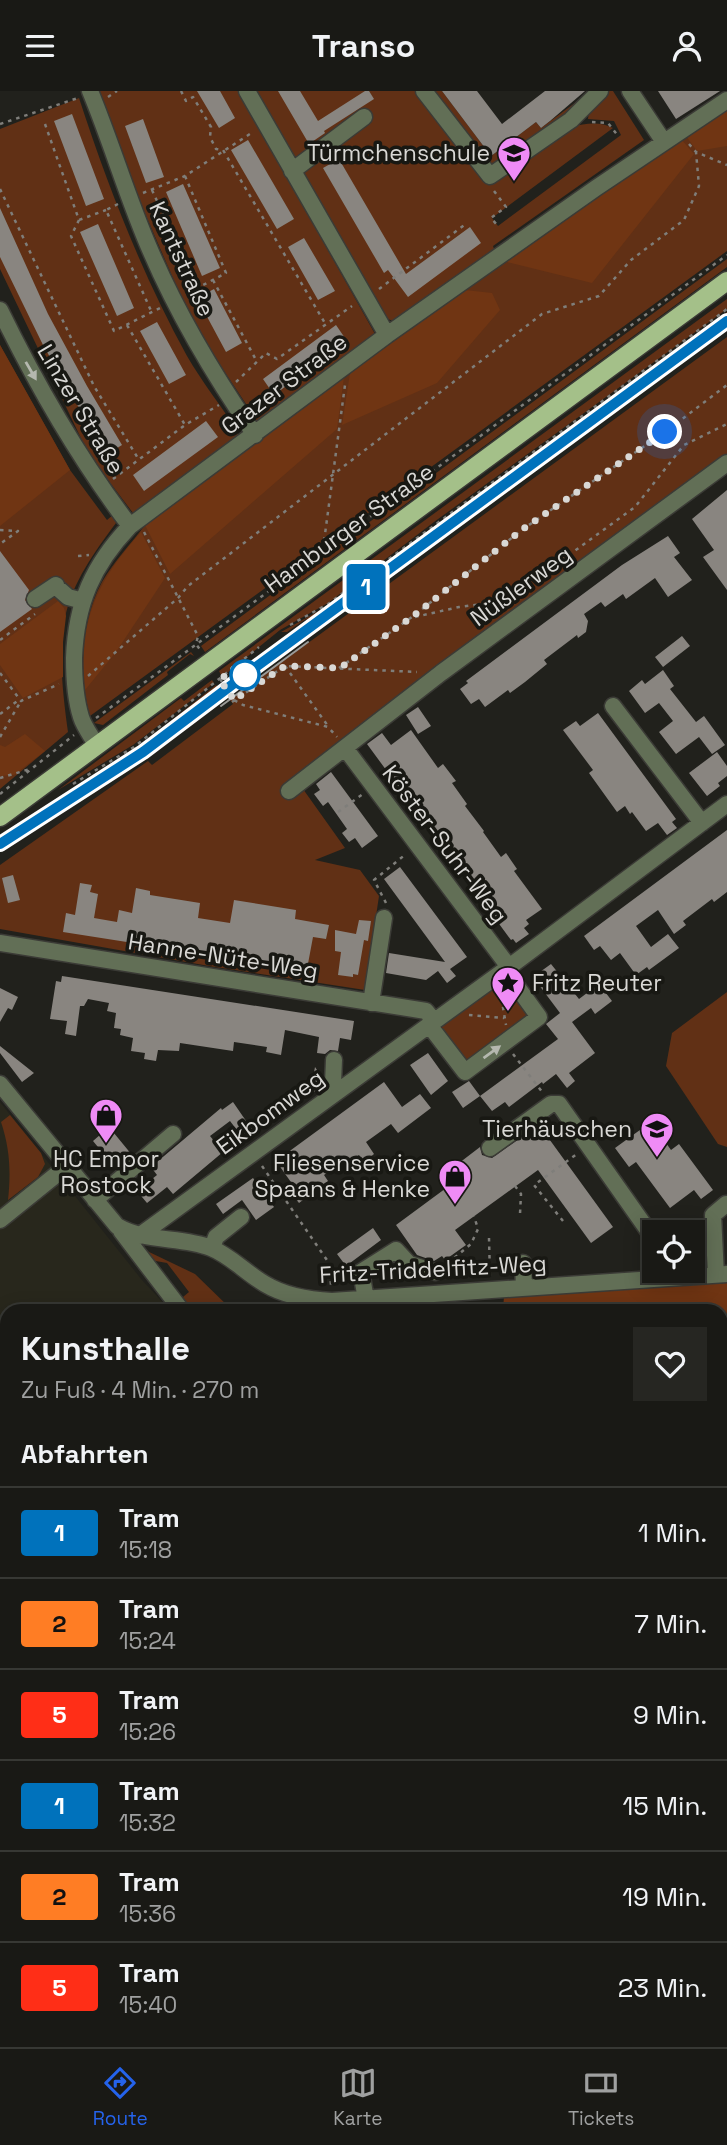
<!DOCTYPE html>
<html lang="de">
<meta charset="utf-8">
<style>
:root{--surface:#191915;--page:#262622;--text:#f1f3f6;--muted:#9fa0a0;--line:#373834;--accent:#2563eb}
body{margin:0;font-family:"Space Grotesk",sans-serif;background:var(--page);color:var(--text);height:100vh;display:flex;flex-direction:column;font-size:26px;white-space:nowrap}
*{box-sizing:border-box;margin:0}
p{font-size:23px;color:var(--muted)}
.icon{flex:none;width:38px;height:38px;fill:none;stroke:currentColor;stroke-width:2;stroke-linecap:round;stroke-linejoin:round}
.map{position:relative;flex:1;overflow:hidden}
.drawer{position:absolute;left:0px;top:1213px;width:728px;height:744px;display:flex;flex-direction:column;background:var(--surface);border-radius:21px 21px 0 0;box-shadow:0 4px 18px #0003,0 0 0 2px var(--line)}
.drawer>*{flex:none}
.badge{padding:0 14px;border-radius:5px;font-size:24px;line-height:46px}
.controls{position:absolute;left:642px;top:1129px;display:grid;gap:14px}
.controls a{display:grid;place-items:center;width:63px;height:63px;border-radius:0px;background:var(--surface);box-shadow:0 4px 18px #0003,0 0 0 2px var(--line);font-size:35px}
.you{position:absolute;width:35px;height:35px;margin:-18px;border:5px solid #fff;border-radius:50%;background:#1a73e8;box-shadow:0 0 0 10px #1a73e833}
.map>.badge{position:absolute;translate:-50% -50%;box-shadow:0 0 0 4px #fff}
h2{padding:0 21px;font-size:26px;line-height:63px}
.round{display:grid;place-items:center;flex:none;width:74px;height:74px;border-radius:0px;background:var(--page)}
.headline{display:flex;align-items:center;justify-content:space-between;height:119px;padding:0 21px}
h1{font-size:33px;font-weight:800;line-height:52px}
ul{padding:0;list-style:none}
li{display:flex;align-items:center;gap:21px;height:91px;padding:0 21px;border-top:2px solid var(--line)}
li div{flex:1}
li b{display:block;font-size:26px}
li em{font-style:normal}
li .badge{min-width:77px;font-weight:700;text-align:center}
header{display:flex;justify-content:space-between;align-items:center;height:91px;padding:0 21px;background:var(--surface);font-size:32px;font-weight:800}
.dock{display:flex;justify-content:space-around;align-items:center;height:98px;border-top:2px solid var(--line);background:var(--surface);font-size:19px;color:var(--muted)}
.dock a{display:grid;justify-items:center;gap:4px}
.dock .on{color:var(--accent)}
.map>svg:first-child{display:block}
</style>
<header><svg class="icon" aria-label="menu" viewBox="0 0 24 24"><path d="M4 6h16M4 12h16M4 18h16"/></svg>Transo<svg class="icon" aria-label="person" viewBox="0 0 24 24"><circle cx="12" cy="8" r="4"/><path d="M4 21q1-7 8-7t8 7"/></svg></header>
<div class="map">
<svg width="727" height="1956" viewBox="0 0 727 1956">
<rect width="100%" height="100%" fill="#21211c"/>
<!-- built -->
<path fill="#28271c" d="M0,1011L142,1189L171,1220H7V1281H0Z
M0,1407H7V1950H721V1706L727,1707V1956H0Z"/>
<!-- green -->
<path fill="#613015" d="M90,0H239L375,243L250,337V319L208,256L182,208L137,104L102,10Z
M255,0H424L428,5L435,0H442L491,65L536,31L541,37L591,0L593,4L517,60L506,57L507,66C535,53 582,21 613,37L492,127L498,135L621,44L614,30L588,28L589,20L603,0H613L644,49L493,155L494,158L394,230L387,228Z
M79,7C108,96 142,183 187,265C202,291 222,316 238,341V344L133,422L89,364L0,178V38Z
M727,18V160L90,625C78,583 81,529 102,491C114,470 131,453 145,434L503,170Z
M727,168V176L205,561L201,555Z
M727,208V218L434,431L328,512L280,539L222,586L219,580Z
M727,221V224L310,533L306,528L287,541H281L324,517Z
M727,246V372L441,582L303,698L345,757L315,769L360,779L379,805L365,899L209,875L0,838V774L148,670L152,674L233,613L230,609Z
M0,254L70,379L107,429L114,423L116,432C95,460 72,492 65,527C58,564 63,604 68,641L0,698Z
M191,561L194,565L190,563L167,581L168,584L103,634L94,632Z
M212,589L214,592L133,654L58,699L181,607L184,610Z
M216,594L220,599L140,658L42,720L41,718L137,657Z
M502,889L508,891L527,919L526,928L472,970L462,967L442,939L441,935Z
M727,901V1056L718,1053L666,975L672,942Z
M10,1024L41,1062L45,1073L38,1086L8,1109C11,1081 10,1058 1,1031Z
M147,1160L195,1183L233,1220H191L183,1206L189,1201L167,1172L150,1169Z
M0,1821L7,1840V1935L0,1932Z
M43,1950H308V1956H296L295,1952L206,1956H41Z"/>
<!-- forest -->
<path fill="#703513" d="M727,18V55L697,60L686,45Z
M681,48L694,63L592,192L503,170Z
M465,199L492,202L500,219L437,292L342,334L350,282Z
M0,254L70,379L0,435Z
M344,286L337,338L170,483L145,434Z
M141,441L165,487L116,561L85,599C79,529 95,493 141,441Z
M58,510L64,517L66,525L63,551V586L23,607L0,574V553Z
M25,643L45,660L14,684L0,685V654L5,656Z
M727,1192V1252H721V1220H503L504,1205Z"/>
<!-- building -->
<path fill="#898580" d="M197,0H220L235,27L219,37Z
M278,0H300L318,30L365,0H369L374,8L324,40L325,42L309,53Z
M442,0H477L502,33L545,0H585L550,30L541,37L536,31L491,65Z
M658,0H720L676,28Z
M72,23L104,108L86,115L54,30Z
M143,28L164,86L146,92L125,35Z
M248,49L294,128L277,138L231,59Z
M339,68L406,183L470,136L481,152L408,206L388,179L384,182L323,77Z
M183,93L220,177L202,185L166,101Z
M0,117L48,223L87,295L122,354L106,364L43,254L0,166Z
M98,133L134,217L117,225L80,141Z
M304,147L335,200L318,209L288,156Z
M214,198L242,252L226,261L197,207Z
M157,231L186,284L169,293L140,240Z
M336,234L347,250L274,304L263,288Z
M206,330L218,346L144,400L133,384Z
M727,399V499L703,466L714,459L692,428Z
M668,445L680,462L674,466L692,489L668,506L655,487L626,508L623,503L605,516L601,511L584,523L588,530L586,541L578,547L577,544L544,569L547,573L525,591L510,602L508,599L485,616L479,608L471,613L460,598L468,592L466,590L622,474Z
M0,460L29,499L25,509L32,518L0,541Z
M682,545L690,555L663,576L655,566Z
M663,579L674,595L670,598L696,631L704,625L725,654L712,663L699,646L676,663L659,641L673,630L659,612L645,622L629,600L642,589L645,593Z
M418,616L431,635L418,643L406,624Z
M598,622L676,728L672,731L677,737L667,744L658,732L646,740L632,721L630,723L625,715L617,721L589,682L593,679L563,639L576,630L580,635Z
M411,639L438,677L443,673L456,690L452,692L467,713L465,715L484,740L483,741L501,766L506,762L517,778L514,780L542,818L526,829L529,833L524,837L529,843L516,852L513,848L511,849L367,653L382,642L391,654Z
M717,661L727,675V685L718,692L720,695L707,705L689,682Z
M331,681L378,745L362,757L355,747L349,751L342,742L347,738L328,711L323,715L314,703L320,699L316,693Z
M727,739V801L714,811L712,808L683,830L686,834L674,843L658,819L636,835L651,856L668,843L679,857L649,879L647,876L636,884L620,862L611,869L600,855L594,859L584,845Z
M400,776L467,866L450,878L456,885L447,892L438,880L426,889L386,882L389,862L445,871L384,788Z
M13,784L20,809L8,812L2,787Z
M80,792L92,794L90,801L98,803L94,827L117,831L119,819L132,822L136,797L150,800V804L200,812L198,827L230,832L234,809L296,819L295,828L329,834L326,848L313,846L307,878H299L63,841L66,822L75,824Z
M359,829L371,830L368,850L364,849L358,884L353,883V886L338,884L341,861L335,860V839L356,843Z
M551,873L579,908L599,893L612,910L595,923L591,917L572,931L595,962L569,982L575,990L567,997L556,983L543,993L542,991L509,1016L505,1011L492,1020L480,1005L558,948L546,933L560,922L533,886Z
M62,885L354,930L351,949L340,947L338,960L330,959L325,963L317,962L319,946L285,939L281,964L266,961L267,956L234,951L233,960L180,952L179,960L158,959L156,970L144,968L145,962L131,960L133,947L120,944L121,938L114,937L116,922L107,920L109,912L88,908L84,915H80L76,945L65,943L67,930L50,928L56,890L61,891Z
M0,897L18,906L12,919L8,917L0,931Z
M0,955L34,982L22,991L0,962Z
M428,962L448,990L431,1004L410,974Z
M315,976L323,988V995L305,1007L299,998L313,987Z
M469,990L480,1005L463,1017L452,1001Z
M384,991L402,1016L420,1003L431,1017L398,1042L391,1033L366,1051L374,1063L364,1071L359,1064L348,1071L346,1068L324,1084L328,1090L299,1112L287,1097L293,1094L276,1070Z
M233,1011L253,1040L243,1047L230,1030L210,1045L223,1061L173,1103L167,1096L147,1112L137,1100L157,1084L151,1076L221,1017L222,1019Z
M651,1031L671,1059L679,1053L713,1099L701,1108L694,1099L670,1117L636,1071L629,1076L615,1057Z
M539,1034L613,1136L591,1152L538,1079L455,1139L466,1154L445,1169L442,1165L434,1170L417,1164L396,1134L457,1089L450,1079L480,1056L482,1064L492,1067Z
M109,1036L132,1064L116,1078L93,1050Z
M253,1087L274,1116L256,1129L242,1109L223,1123L216,1113Z
M373,1137L381,1149L346,1175L337,1163Z"/>
<g fill="none" stroke-linecap="round" stroke-linejoin="round">
<defs>
<path id="minor" d="M90,0C112,53 128,109 151,161C179,226 215,286 255,344
M247,0L387,244
M424,0L490,85L571,29L600,0
M630,0L664,51
M292,80L364,26
M0,219C37,295 79,368 130,435
M60,499L68,506L83,510
M35,508L56,494
M613,615L702,732
M97,655C92,646 84,636 81,626C75,607 74,586 74,567C76,512 93,474 130,435L387,244L596,97L727,9
M345,657L509,876
M289,700L441,582L727,372
M0,852L426,920L434,930
M371,912L384,827
M429,934L465,981L539,926L505,879
M334,969L333,992L338,999
M0,993L117,1135C146,1152 181,1145 211,1157C231,1165 246,1182 265,1193C285,1205 310,1209 332,1210L727,1183
M490,1057L551,1013H559L654,1148
M95,1109L173,1043
M0,1129L67,1075
M121,1140L182,1220
M139,1145L509,876L727,713
M212,1157L216,1146L241,1126
M523,1172L524,1196
M716,1184L713,1124L726,1113
M366,1208L361,1181L396,1159L409,1173L435,1181
M0,1285H7
M721,1420L727,1421
M0,1454L7,1453
M721,1475L727,1476
M0,1630H7
M721,1674H727
M0,1686H7
M4,1751L7,1758
M721,1793L727,1788
M0,1798L7,1813
M443,1950V1956
M495,1950L496,1956
M687,1950L691,1956
M7,1956L18,1950
M544,1956L616,1950"/>
<path id="major" d="M0,726L727,190"/>
</defs>
<!-- minor casing -->
<use href="#minor" stroke="#3b3b36" stroke-width="19"/>
<!-- major casing -->
<use href="#major" stroke="#3b3b36" stroke-width="21"/>
<!-- path -->
<path stroke="#7f7e7a" stroke-width="2.5" stroke-dasharray="3.5 5" stroke-linecap="butt" d="M181,0L186,10L193,6L211,36L210,46L216,58L223,59L326,234
M108,6L117,0
M592,31L608,32L619,46
M0,33L78,7
M45,33L79,129L106,119
M689,53L696,61L727,74
M185,85L226,182L186,203
M0,98L94,295L139,369
M152,99L197,197
M494,100L506,116L491,127L498,135
M143,102L185,85L253,41
M118,113L106,119L152,222
M79,129L71,145L114,240L162,216
M213,189L256,269
M379,198L467,132
M127,234L185,334
M236,291L266,262L277,268L352,215
M113,388L185,334L219,314
M0,439L18,440L0,453
M144,441L198,545L196,553L201,560
M323,458L345,294
M78,465L89,464
M415,526L459,516L506,510L635,416L684,354L727,333
M290,534L328,513L727,218
M0,549L35,523
M285,575L328,635
M339,577L412,526L523,438L665,341L727,294
M0,582L21,610L59,593
M88,585L178,507L188,495L542,223L599,205L631,169L684,129L699,95L696,61
M220,588L234,609L243,614L328,636L337,646
M232,611L285,575L417,581
M0,623L20,608
M96,627L727,164
M0,646L21,610
M0,687L30,678
M73,693L134,656L259,556
M0,703L74,644
M338,721L363,703
M386,812L374,789L406,763
M500,899L506,934
M469,924L504,927
M513,963L543,1002
M262,1075L329,1172L331,1194
M515,1095L521,1103L520,1123
M563,1130L534,1094L577,1063
M489,1147L490,1185
M448,1172L471,1153L478,1138L474,1125
M721,1706L727,1707
M0,1713H7
M36,1950V1956
M314,1950V1956"/>
<!-- minor -->
<use href="#minor" stroke="#626f56" stroke-width="16"/>
<!-- major -->
<use href="#major" stroke="#a4c089" stroke-width="18"/>
<!-- tram -->
<path stroke="#9b9a97" stroke-width="2" d="M221,615L308,551
M0,753L143,661L245,584L727,230"/>
<defs>
<path id="rail" d="M721,1271H727
M721,1291H727
M0,1320H7
M0,1333L7,1332
M721,1530H727"/>
</defs>
<!-- rail casing -->
<use href="#rail" stroke="#9b9a97" stroke-width="7"/>
<!-- rail -->
<use href="#rail" stroke="#181813" stroke-width="4.5" stroke-dasharray="13" stroke-linecap="butt"/>
</g>
<!-- one-way arrows -->
<defs><path id="oneway-solid" d="M-6-.8H1V-3.2L6.5 0L1 3.2V.8H-6Z" transform="scale(1.75)"/></defs>
<g fill="#b5b8af">
<use href="#oneway-solid" transform="translate(31 280) rotate(60)"/>
<use href="#oneway-solid" transform="translate(492 961) rotate(-36)"/>
</g>
<g fill="none" stroke-linecap="round" stroke-linejoin="round">
<defs>
<path id="line" d="M0,753L143,661L245,584L727,230"/>
</defs>
<!-- line casing -->
<use href="#line" stroke="#fff" stroke-width="16"/>
<!-- line -->
<use href="#line" stroke="#0072bc" stroke-width="10"/>
<!-- walk -->
<path stroke="#d9d8d5" stroke-width="7" stroke-dasharray="0 12.6" d="M245,584L233,578L220,589L234,609L285,575L340,577L412,526L523,438L665,341"/>
</g>
<!-- icons -->
<defs>
<symbol id="school-pin" viewBox="-11 -11 22 30"><path d="M0 17L-7.5 6A9.5 9.5 0 1 1 7.5 6Z" fill="#ef8bf6" stroke="#181813"/><path d="M0-5L7-2L0 1L-7-2ZM-4 1L0 2.5L4 1V4Q0 6-4 4Z" fill="#111"/></symbol>
<symbol id="sight-pin" viewBox="-11 -11 22 30"><path d="M0 17L-7.5 6A9.5 9.5 0 1 1 7.5 6Z" fill="#ef8bf6" stroke="#181813"/><path d="M0-6L1.8-2.2L6-1.7L2.9 1.2L3.7 5.4L0 3.3L-3.7 5.4L-2.9 1.2L-6-1.7L-1.8-2.2Z" fill="#111"/></symbol>
<symbol id="shop-pin" viewBox="-11 -11 22 30"><path d="M0 17L-7.5 6A9.5 9.5 0 1 1 7.5 6Z" fill="#ef8bf6" stroke="#181813"/><path d="M-5-2.5h2.3a2.7 3.5 0 0 1 5.4 0H5L5.5 6h-11ZM-1.5-2.5h3a1.5 2.3 0 0 0-3 0Z" fill="#111"/></symbol>
</defs>
<g fill-rule="evenodd">
<use href="#school-pin" x="495" y="43" width="38" height="52"/>
<use href="#sight-pin" x="489" y="873" width="38" height="52"/>
<use href="#shop-pin" x="87" y="1005" width="38" height="52"/>
<use href="#school-pin" x="638" y="1019" width="38" height="52"/>
<use href="#shop-pin" x="436" y="1066" width="38" height="52"/>
</g>
<!-- markers -->
<circle fill="#fff" stroke="#0072bc" stroke-width="3.5" cx="245" cy="584" r="14"/>
<g text-anchor="middle" dominant-baseline="central" stroke-width="7" stroke-linejoin="round" paint-order="stroke">
<!-- poi labels -->
<g font-size="23" fill="#d9d8d5" stroke="#181813" text-anchor="end">
<text x="490" y="62">Türmchenschule</text>
<text x="532" y="892" text-anchor="start">Fritz Reuter</text>
<text x="632" y="1038">Tierhäuschen</text>
<text x="106" y="1068" text-anchor="middle">HC Empor<tspan x="106" dy="26">Rostock</tspan></text>
<text x="430" y="1072">Fliesenservice<tspan x="430" dy="26">Spaans &amp; Henke</tspan></text>
</g>
<!-- street labels -->
<g font-size="23" fill="#d9d8d5" stroke="#181813">
<text transform="translate(182 168) rotate(65)">Kantstraße</text>
<text transform="translate(284 293) rotate(-37)">Grazer Straße</text>
<text transform="translate(81 318) rotate(59)">Linzer Straße</text>
<text transform="translate(349 437) rotate(-36)">Hamburger Straße</text>
<text transform="translate(521 495) rotate(-36)">Nüßlerweg</text>
<text transform="translate(445 753) rotate(53)">Köster-Suhr-Weg</text>
<text transform="translate(223 865) rotate(9)">Hanne-Nüte-Weg</text>
<text transform="translate(270 1021) rotate(-36)">Eikbomweg</text>
<text transform="translate(433 1178) rotate(-3)">Fritz-Triddelfitz-Weg</text>
</g>
</g>
</svg>
<div class="controls">
<a><svg class="icon" aria-label="locate" viewBox="0 0 24 24"><circle cx="12" cy="12" r="6"/><path d="M12 2v4M12 18v4M2 12h4M18 12h4"/></svg></a>
</div>
<div class="you" style="left:665px;top:341px"></div>
<b class="badge" style="left:366px;top:496px;background:#0072bc;color:#fff">1</b>
<section class="drawer">
<div class="headline"><div><h1>Kunsthalle</h1><p>Zu Fuß · 4 Min. · 270 m</p></div><a class="round"><svg class="icon" aria-label="heart" viewBox="0 0 24 24"><path d="M12 20l-8-8c-3-5 5-10 8-4 3-6 11-1 8 4z"/></svg></a></div>
<h2>Abfahrten</h2>
<ul>
<li><span class="badge" style="background:#0072bc;color:#fff">1</span><div><b>Tram</b><p>15:18</p></div><em>1 Min.</em></li>
<li><span class="badge" style="background:#ff7d24;color:#111">2</span><div><b>Tram</b><p>15:24</p></div><em>7 Min.</em></li>
<li><span class="badge" style="background:#ff2e17;color:#fff">5</span><div><b>Tram</b><p>15:26</p></div><em>9 Min.</em></li>
<li><span class="badge" style="background:#0072bc;color:#fff">1</span><div><b>Tram</b><p>15:32</p></div><em>15 Min.</em></li>
<li><span class="badge" style="background:#ff7d24;color:#111">2</span><div><b>Tram</b><p>15:36</p></div><em>19 Min.</em></li>
<li><span class="badge" style="background:#ff2e17;color:#fff">5</span><div><b>Tram</b><p>15:40</p></div><em>23 Min.</em></li>
</ul>
</section>
</div>
<nav class="dock">
<a class="on"><svg class="icon" aria-label="directions" viewBox="0 0 24 24"><path d="M12 3l9 9-9 9-9-9zM9 14v-3h6M13 9l2 2-2 2"/></svg>Route</a>
<a><svg class="icon" aria-label="map" viewBox="0 0 24 24"><path d="M3 6l6-2 6 2 6-2v14l-6 2-6-2-6 2zM9 4v14M15 6v14"/></svg>Karte</a>
<a><svg class="icon" aria-label="tickets" viewBox="0 0 24 24"><path d="M3 7h18v10H3zM15 7v10"/></svg>Tickets</a>
</nav>
